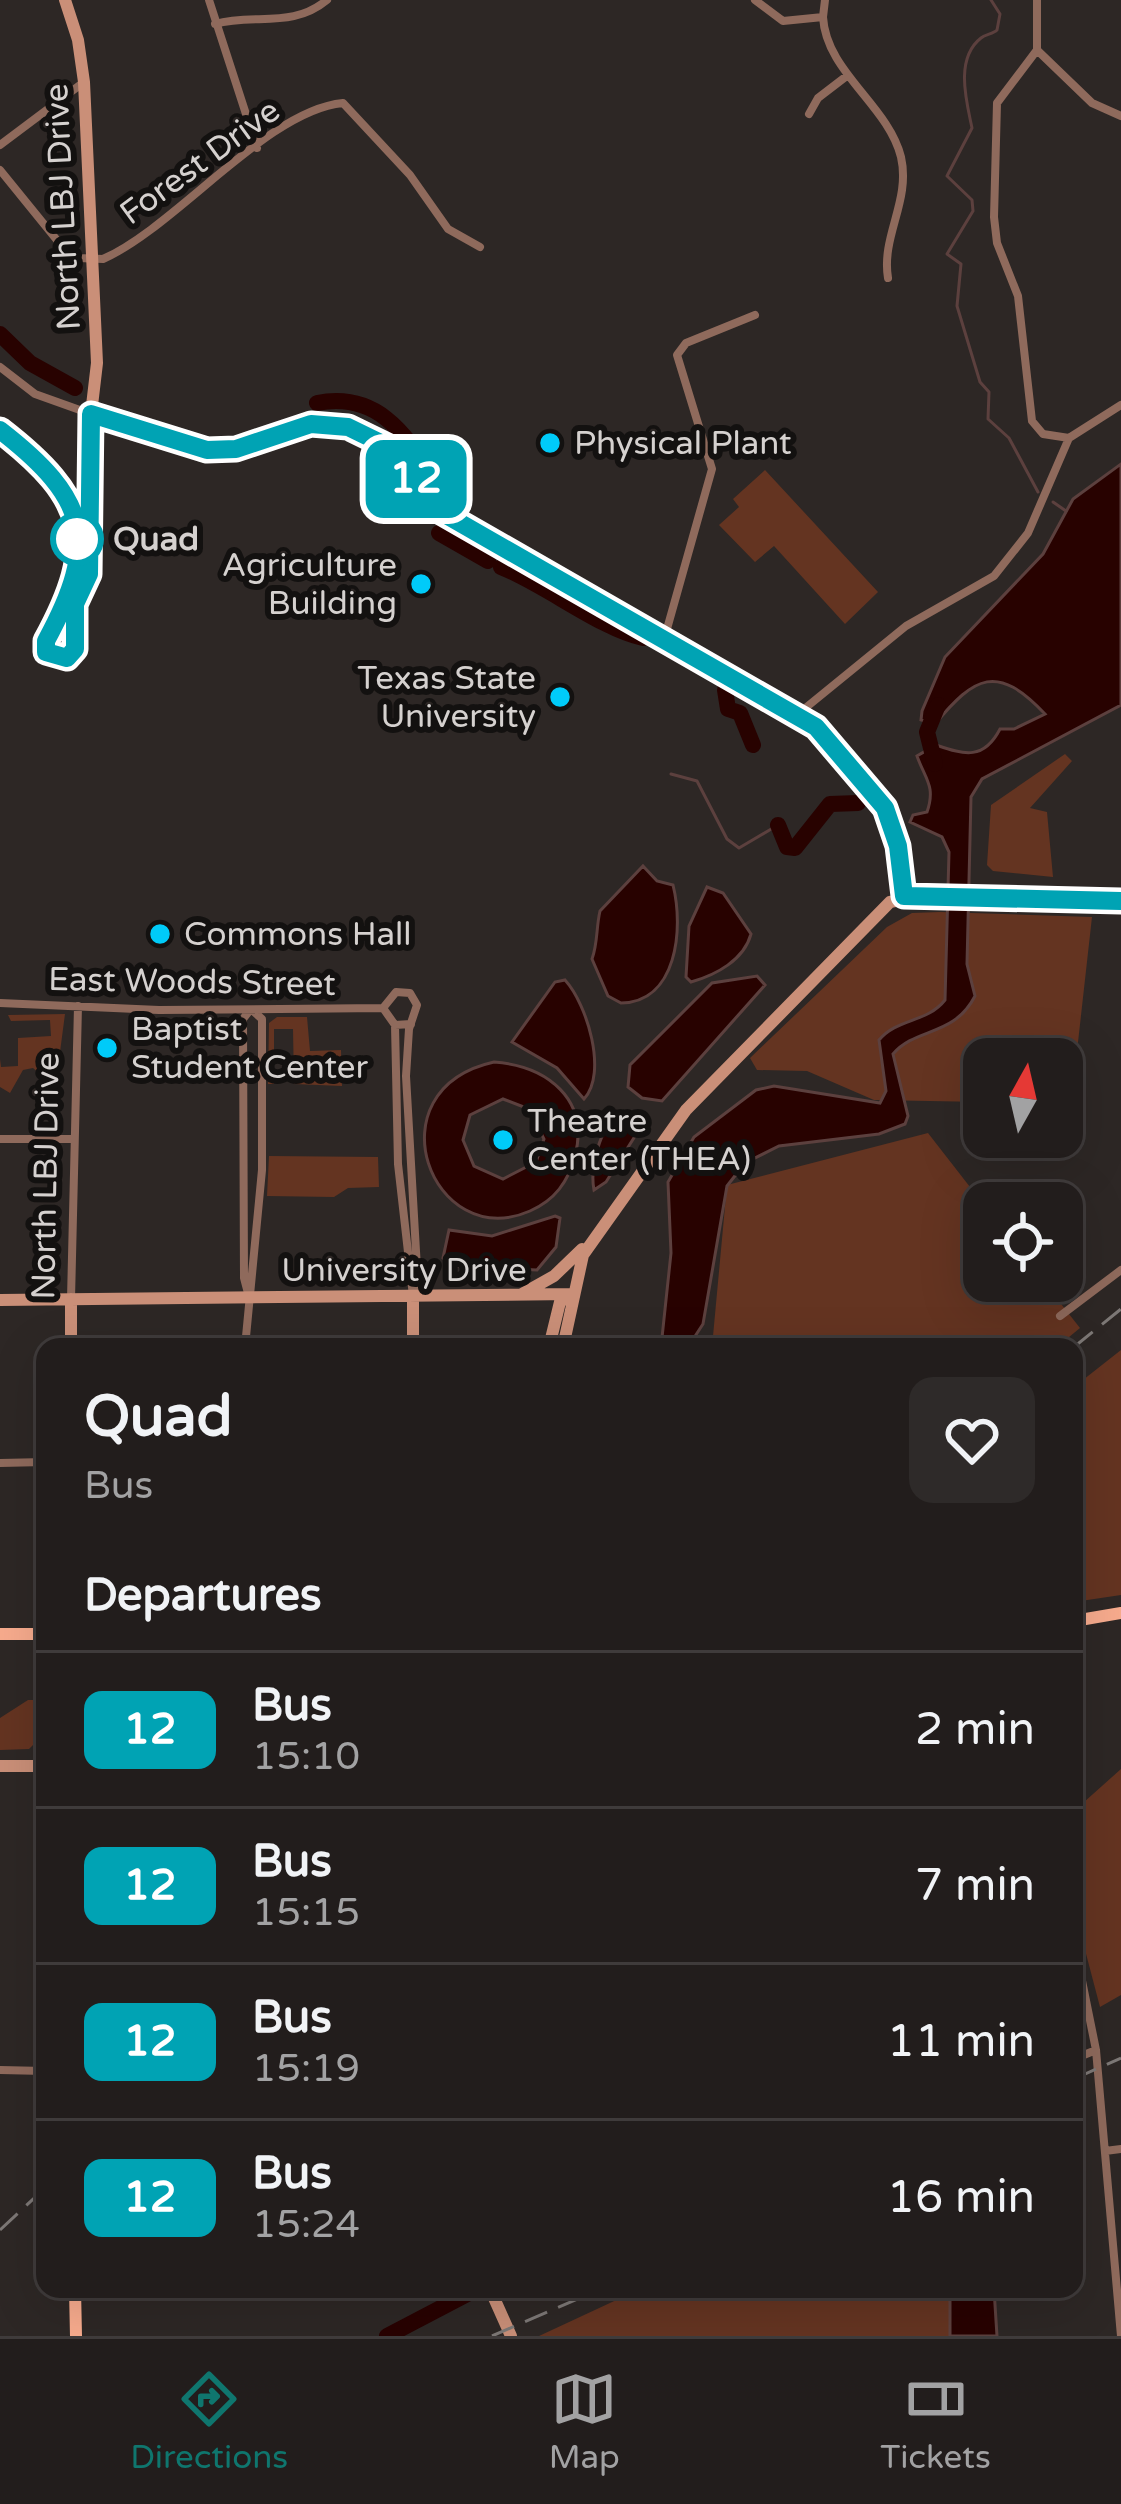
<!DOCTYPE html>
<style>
:root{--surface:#221d1c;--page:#2e2a29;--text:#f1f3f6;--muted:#a2a2a3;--line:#3f3b3b;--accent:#0f766e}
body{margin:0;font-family:"Varela Round",sans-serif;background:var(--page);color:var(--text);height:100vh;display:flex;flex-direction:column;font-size:45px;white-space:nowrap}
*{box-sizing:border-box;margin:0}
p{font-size:39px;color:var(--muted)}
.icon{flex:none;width:66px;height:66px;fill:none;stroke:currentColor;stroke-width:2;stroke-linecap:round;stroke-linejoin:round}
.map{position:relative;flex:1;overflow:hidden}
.side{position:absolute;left:36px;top:1338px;width:1047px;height:960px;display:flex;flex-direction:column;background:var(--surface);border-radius:24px;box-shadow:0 12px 48px #0002,0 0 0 3px var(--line)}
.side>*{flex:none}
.badge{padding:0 24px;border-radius:18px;font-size:42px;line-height:78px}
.needle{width:78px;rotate:8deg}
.tools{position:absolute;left:963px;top:1038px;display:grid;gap:24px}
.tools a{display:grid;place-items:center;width:120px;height:120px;border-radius:24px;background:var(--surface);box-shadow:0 12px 48px #0002,0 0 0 3px var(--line);font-size:60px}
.map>.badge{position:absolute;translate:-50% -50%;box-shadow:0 0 0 6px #fff}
h2{padding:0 48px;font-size:45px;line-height:108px}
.round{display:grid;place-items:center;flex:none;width:126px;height:126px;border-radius:24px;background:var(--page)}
.summary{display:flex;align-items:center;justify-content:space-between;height:204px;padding:0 48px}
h1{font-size:57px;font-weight:800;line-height:90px}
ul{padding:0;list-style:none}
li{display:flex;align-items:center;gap:36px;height:156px;padding:0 48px;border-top:3px solid var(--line)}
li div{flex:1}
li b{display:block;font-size:45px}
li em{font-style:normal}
li .badge{min-width:132px;font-weight:700;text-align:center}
.tab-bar{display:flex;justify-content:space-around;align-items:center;height:168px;border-top:3px solid var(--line);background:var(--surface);font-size:33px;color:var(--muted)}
.tab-bar a{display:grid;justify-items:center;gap:6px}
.tab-bar .current{color:var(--accent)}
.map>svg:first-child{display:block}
</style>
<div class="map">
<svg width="1121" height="2336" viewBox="0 0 1121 2336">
<rect width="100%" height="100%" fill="#2d2725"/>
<!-- green -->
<path fill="#643421" d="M765,470L878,592L845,624L774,546L755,562L719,525L739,507L733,499Z
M1065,754L1072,761L1030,808L1047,812L1053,877L993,871L987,865L991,805Z
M940,912L1092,917L1071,1105L1062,1104V1059H984V1102L874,1100L807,1071L757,1070L750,1058L887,927L912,913Z
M65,1014L60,1052H53L52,1073L61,1076L44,1107L40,1104L48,1081L33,1068L23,1070L10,1093L0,1087V1059L1,1067L18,1066V1038L51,1036L50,1020L11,1021L8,1015Z
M307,1017L310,1051L341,1050L342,1086L294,1084L293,1029H274V1084H268L269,1023L277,1017Z
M928,1133L984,1205V1281H1043L1080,1328L1057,1347H712L727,1185Z
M269,1156L378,1157L379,1187L348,1188L334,1197L267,1196Z
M1121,1350V1595L1074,1602V1387Z
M28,1700H45V1733L29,1749L0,1750V1718Z
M1121,1769V1995L1100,2007L1074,1908V1811Z
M640,2289H965L961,2336H539Z"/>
<!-- water -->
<path fill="#280200" stroke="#5c403e" stroke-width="3" fill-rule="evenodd" d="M1121,464V705L982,779L971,797L967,964L975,996C954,1037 916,1027 893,1054L908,1116L905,1124L879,1134L779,1146L745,1163L727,1186L703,1324L688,1347H661L671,1253L668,1182L694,1137L756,1090L774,1086L880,1103L886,1091L879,1040C897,1018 927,1023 945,1000L949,852L942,837L910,822L913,815L927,812C936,786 925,779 917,756L936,745C965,755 984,760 1000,729H1014L1045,714C997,663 975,676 935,724L921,720L922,711L945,657L1043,554L1073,499Z
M643,866L657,881L673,885C684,929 677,1002 621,1003L608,996L592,959C598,942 596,928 600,911Z
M707,887L723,893L751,934C744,960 716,975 691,982L686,977L689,926Z
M757,976L765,985L662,1101L642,1098L628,1087L630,1065L712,983Z
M565,980C587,1004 608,1073 584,1099L557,1068L512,1042L555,982Z
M494,1062C547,1066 590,1099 575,1156C568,1182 555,1200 530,1211C432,1254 369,1090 494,1062ZM503,1099L529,1109L544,1139L536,1162L503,1179L474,1166L463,1140L470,1115Z
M619,1117L627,1118L637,1133L606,1182L594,1190C590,1170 599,1125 619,1117Z
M555,1216L560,1218L556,1247L537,1270L451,1266L443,1258L449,1230L492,1236Z
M950,2289H994L997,2336H950Z"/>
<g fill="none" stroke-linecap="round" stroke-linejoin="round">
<!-- stream -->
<path stroke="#5c403e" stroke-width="3" d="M991,0L1000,14L997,30C993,34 986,34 981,38C954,59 967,103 972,128L947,176L972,200L973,211L947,254L961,264L957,306L980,382L989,392L988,419L1009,438L1038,492
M1053,502L1066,511
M671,774L697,781L727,839L739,848L778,825"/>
<!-- river -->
<path stroke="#280200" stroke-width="16" d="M0,334L30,363L75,388
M317,403C389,389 414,452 451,501
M439,533L488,561
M501,567C546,585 601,629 643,638
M725,690L728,709L740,713L753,745
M935,764L927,732L938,705
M778,825L787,847L795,848L830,804L858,803
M387,2336L477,2289"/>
<!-- street -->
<path stroke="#8f6a5c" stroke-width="8" d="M209,0L257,148
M755,0L783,21L823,17C826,72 888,105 901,157C911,201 881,236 888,278
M1037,0V50L997,103L994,217L997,243L1018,296L1032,421L1043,434L1069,438
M823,17L825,0
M215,24C256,13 292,29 327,0
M1037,50L1092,103L1121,116
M809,114L818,98L848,75
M0,145L84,82
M0,170L65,250L78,258L103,259C176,227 267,110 343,103L410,175L448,229L480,247
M0,367L35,394L91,414
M665,636L712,469L677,355L686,343L755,315
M798,714L906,626L994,576L1028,533L1069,438L1121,405
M0,1003L159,1010L383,1008
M383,1008L396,992L410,993L417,1005L409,1029L406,1076L418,1286L414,1295
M383,1008L395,1025L411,1024
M395,1025L398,1164L413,1296
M0,1139H72
M249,1297L244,1278L243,1019L250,1010
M71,1299L78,1006
M1060,1316L1121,1270
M245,1347L262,1170V1019L252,1010
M0,1463L45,1462
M1074,1941L1096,2050L1121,2336
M1074,2059L1096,2050
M0,2070L45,2071
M1105,2151L1121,2149"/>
<!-- secondary -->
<path stroke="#ca8f78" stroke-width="12" d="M65,0L78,40L84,82L97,363L91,414L207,450L236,449L311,424L348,427L389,447L434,508L816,727L885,808L904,896
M522,1294L554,1276L582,1249
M71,1299V1347
M0,1300L571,1294
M413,1347V1296
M549,1347L560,1302L570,1295
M563,1347L583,1255L686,1110L890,902L931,894L1121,901
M0,1766H45
M490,2289L511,2336"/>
<!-- primary -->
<path stroke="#f7ab8d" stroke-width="12" d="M1074,1621L1121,1613
M0,1634H45
M75,2289L76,2336"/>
<!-- rail -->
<path stroke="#7d7876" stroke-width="3" stroke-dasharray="24 12" stroke-linecap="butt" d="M1074,1347L1121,1309
M1074,2079L1121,2058
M0,2230L45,2188
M492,2336L601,2289"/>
</g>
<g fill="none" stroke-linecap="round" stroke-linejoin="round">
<defs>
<path id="line" d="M0,430C89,499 100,542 46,641V652L67,658L75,649V604L89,574L91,414L207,450L236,449L311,424L348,427L389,447L434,508L816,727L885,808L898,846L904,896L1121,901"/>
</defs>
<!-- line casing -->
<use href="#line" stroke="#fff" stroke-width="27"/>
<!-- line -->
<use href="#line" stroke="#00a3b4" stroke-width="18"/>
</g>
<!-- markers -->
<g fill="#00cbf9" stroke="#131110" stroke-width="4.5">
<circle cx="550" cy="443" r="12"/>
<circle cx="421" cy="584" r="12"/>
<circle cx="560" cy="697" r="12"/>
<circle cx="160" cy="934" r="12"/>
<circle cx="107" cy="1048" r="12"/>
<circle cx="503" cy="1140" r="12"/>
</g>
<circle fill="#fff" stroke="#00a3b4" stroke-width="6" cx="77" cy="539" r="24"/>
<g text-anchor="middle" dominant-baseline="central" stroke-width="12" stroke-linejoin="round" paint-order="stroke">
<!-- street labels -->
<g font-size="33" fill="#d5d1cf" stroke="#131110">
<text transform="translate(200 162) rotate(-36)">Forest Drive</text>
<text transform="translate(63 207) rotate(-93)">North LBJ Drive</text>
<text transform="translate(192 982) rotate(1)">East Woods Street</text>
<text transform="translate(46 1176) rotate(-89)">North LBJ Drive</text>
<text x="404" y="1270">University Drive</text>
</g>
<!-- poi labels -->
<g font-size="33" fill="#d5d1cf" stroke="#131110" text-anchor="start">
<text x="574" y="443">Physical Plant</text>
<text x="397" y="565" text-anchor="end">Agriculture<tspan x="397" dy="38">Building</tspan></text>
<text x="536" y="678" text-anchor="end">Texas State<tspan x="536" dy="38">University</tspan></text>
<text x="184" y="934">Commons Hall</text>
<text x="131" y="1029">Baptist<tspan x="131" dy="38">Student Center</tspan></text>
<text x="527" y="1121">Theatre<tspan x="527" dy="38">Center (THEA)</tspan></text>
</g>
<!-- stop labels -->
<g font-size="33" font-weight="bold" fill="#d5d1cf" stroke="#131110" text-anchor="start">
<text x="113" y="539">Quad</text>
</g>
</g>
</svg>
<div class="tools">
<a><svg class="needle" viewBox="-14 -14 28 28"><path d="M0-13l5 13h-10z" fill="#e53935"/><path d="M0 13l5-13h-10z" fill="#a2a2a3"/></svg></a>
<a><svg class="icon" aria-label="locate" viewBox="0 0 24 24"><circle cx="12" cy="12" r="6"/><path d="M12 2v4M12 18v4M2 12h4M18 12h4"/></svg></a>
</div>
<b class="badge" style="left:416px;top:479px;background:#00a3b4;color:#fff">12</b>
<section class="side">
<div class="summary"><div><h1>Quad</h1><p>Bus</p></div><a class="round"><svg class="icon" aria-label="heart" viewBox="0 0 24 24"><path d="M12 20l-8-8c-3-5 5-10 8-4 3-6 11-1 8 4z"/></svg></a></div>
<h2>Departures</h2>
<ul>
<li><span class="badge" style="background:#00a3b4;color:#fff">12</span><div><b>Bus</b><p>15:10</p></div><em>2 min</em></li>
<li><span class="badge" style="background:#00a3b4;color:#fff">12</span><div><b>Bus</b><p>15:15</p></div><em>7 min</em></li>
<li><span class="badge" style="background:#00a3b4;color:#fff">12</span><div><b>Bus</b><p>15:19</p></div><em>11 min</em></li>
<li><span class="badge" style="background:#00a3b4;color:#fff">12</span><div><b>Bus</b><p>15:24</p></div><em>16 min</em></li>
</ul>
</section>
</div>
<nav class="tab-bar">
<a class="current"><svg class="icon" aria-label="directions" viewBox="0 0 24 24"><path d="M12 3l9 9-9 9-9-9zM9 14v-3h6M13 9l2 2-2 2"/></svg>Directions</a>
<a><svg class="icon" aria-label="map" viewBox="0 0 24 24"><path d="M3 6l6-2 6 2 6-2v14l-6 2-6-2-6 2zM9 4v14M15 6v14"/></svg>Map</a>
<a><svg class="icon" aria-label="tickets" viewBox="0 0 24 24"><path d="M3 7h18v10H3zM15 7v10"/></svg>Tickets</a>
</nav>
